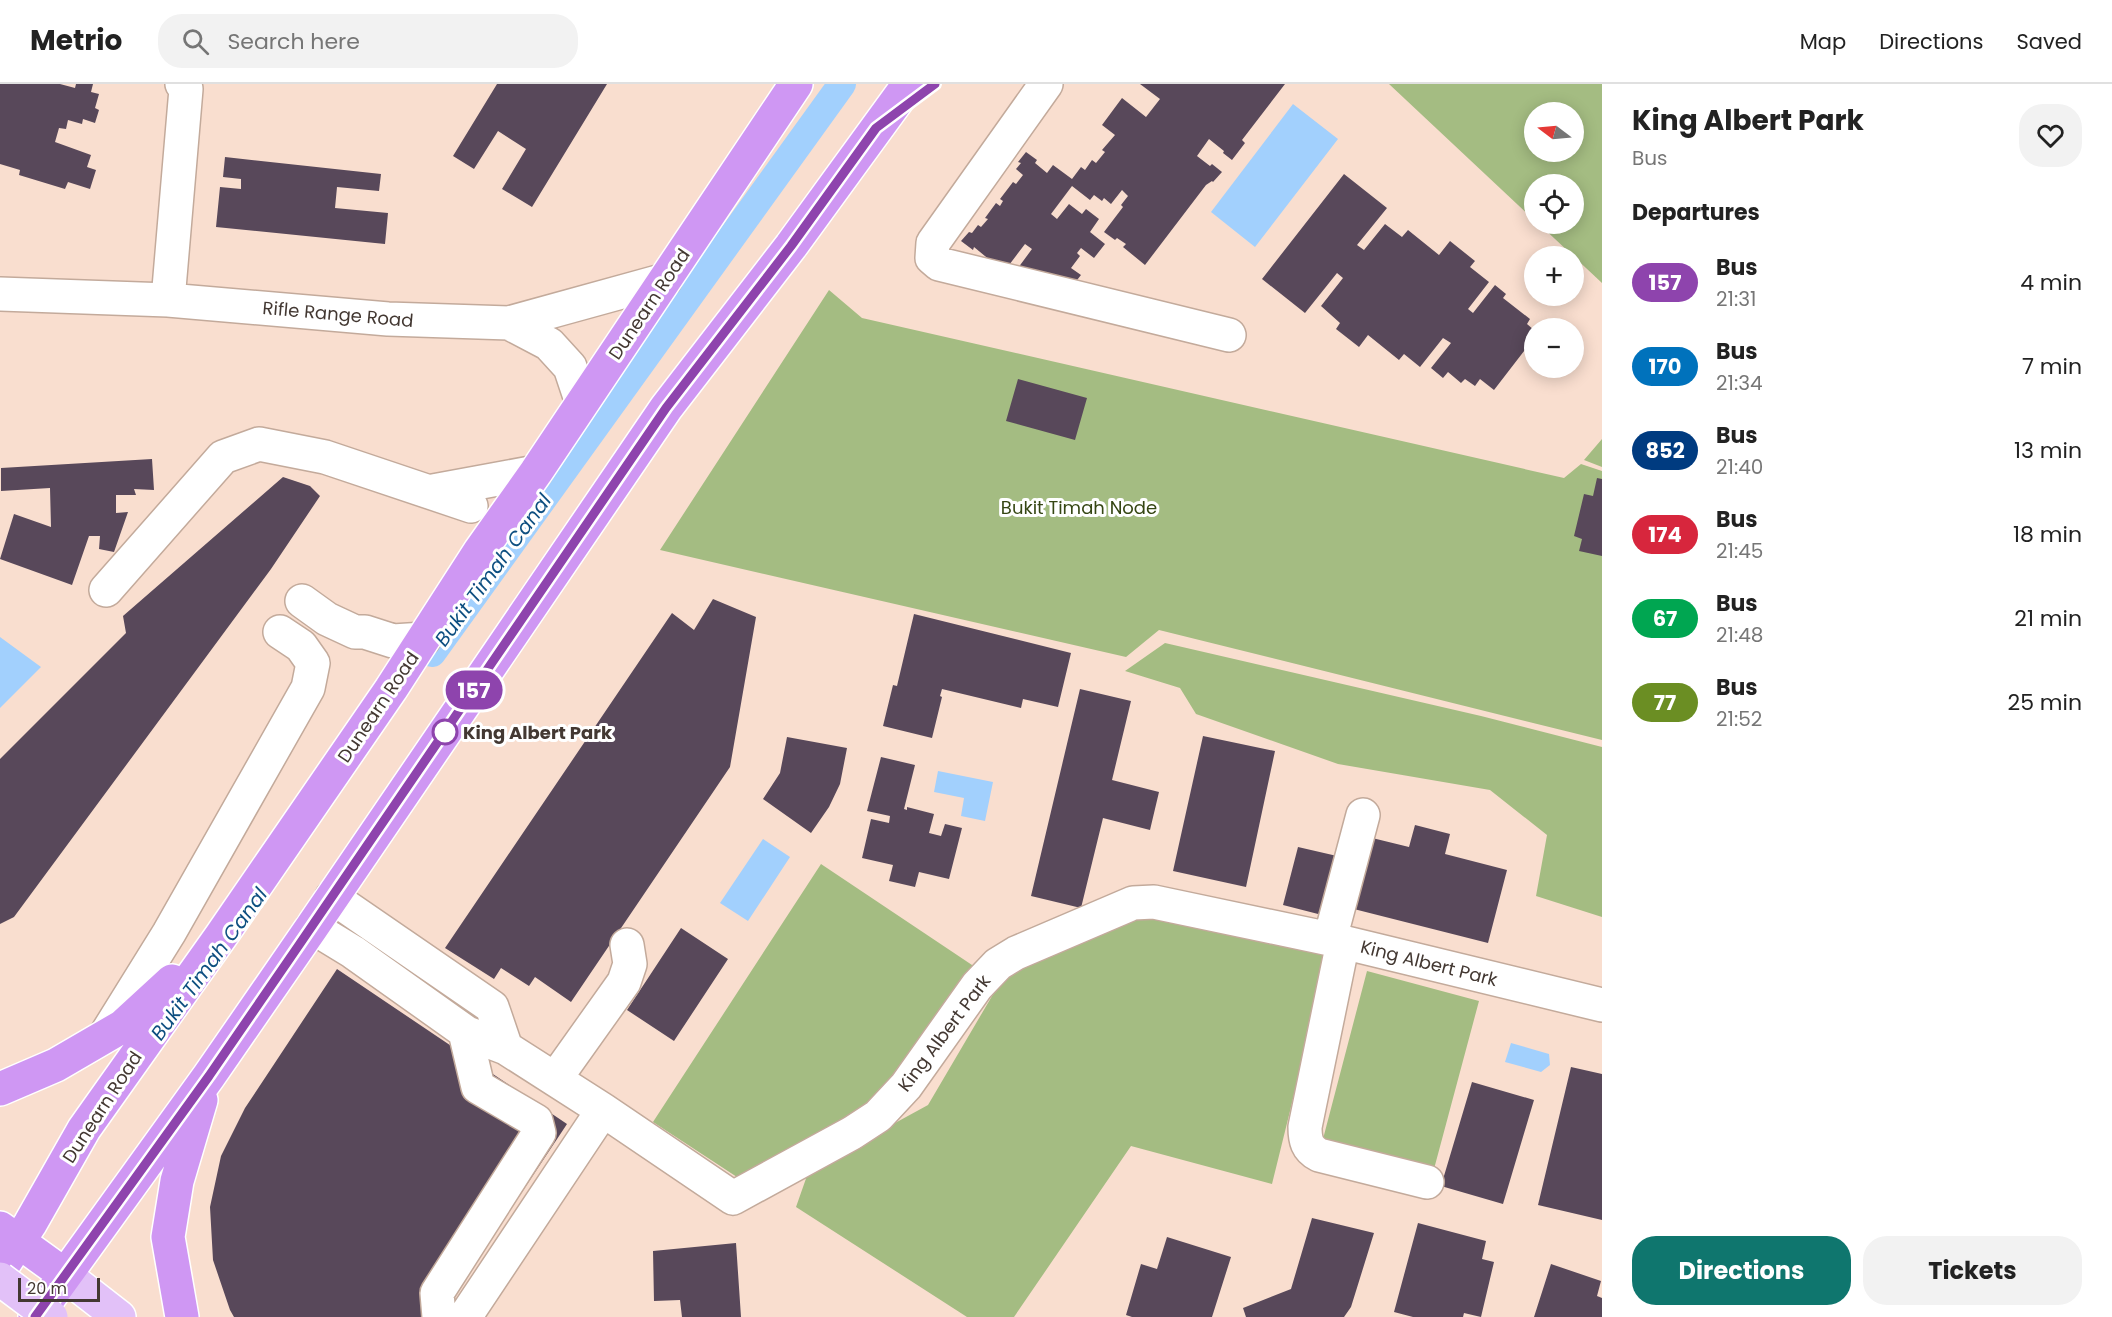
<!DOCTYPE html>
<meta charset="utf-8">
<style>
:root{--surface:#fff;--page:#f2f2f2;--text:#222;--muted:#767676;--line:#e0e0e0;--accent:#0f766e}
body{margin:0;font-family:Poppins,sans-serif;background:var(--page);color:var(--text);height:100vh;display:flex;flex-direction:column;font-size:22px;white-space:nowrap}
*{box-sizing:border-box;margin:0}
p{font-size:20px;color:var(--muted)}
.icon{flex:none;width:33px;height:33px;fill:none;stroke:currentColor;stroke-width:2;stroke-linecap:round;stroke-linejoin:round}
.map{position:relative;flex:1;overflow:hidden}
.panel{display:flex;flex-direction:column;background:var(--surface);width:510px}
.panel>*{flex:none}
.badge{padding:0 12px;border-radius:20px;font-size:21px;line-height:39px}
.needle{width:39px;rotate:286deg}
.buttons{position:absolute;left:1524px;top:18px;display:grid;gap:12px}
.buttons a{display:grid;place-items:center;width:60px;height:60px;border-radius:50%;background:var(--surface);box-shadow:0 3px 15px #0003;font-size:30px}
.scale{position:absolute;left:18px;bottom:15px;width:82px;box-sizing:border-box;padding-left:6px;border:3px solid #433832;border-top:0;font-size:16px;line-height:21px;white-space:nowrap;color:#433832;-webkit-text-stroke:4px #fff;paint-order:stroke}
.map>.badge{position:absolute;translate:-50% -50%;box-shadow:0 0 0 3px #fff}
h2{padding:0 30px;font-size:22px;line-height:54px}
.round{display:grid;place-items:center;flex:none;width:63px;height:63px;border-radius:24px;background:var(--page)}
.headline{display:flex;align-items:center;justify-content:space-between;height:102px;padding:0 30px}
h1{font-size:28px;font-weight:700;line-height:45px}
.primary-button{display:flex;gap:12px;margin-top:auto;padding:12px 30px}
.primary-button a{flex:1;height:69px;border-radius:24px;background:var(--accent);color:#fff;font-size:24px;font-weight:700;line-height:69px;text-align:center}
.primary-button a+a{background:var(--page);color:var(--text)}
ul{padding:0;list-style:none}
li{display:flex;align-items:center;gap:18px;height:84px;padding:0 30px}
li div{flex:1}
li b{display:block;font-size:22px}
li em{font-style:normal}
li .badge{min-width:66px;font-weight:700;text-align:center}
header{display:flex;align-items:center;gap:36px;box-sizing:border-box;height:84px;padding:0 30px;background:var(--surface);border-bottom:2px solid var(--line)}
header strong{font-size:28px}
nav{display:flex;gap:33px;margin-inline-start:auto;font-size:21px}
.search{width:420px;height:54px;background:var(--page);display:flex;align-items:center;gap:15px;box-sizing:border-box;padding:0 21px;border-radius:24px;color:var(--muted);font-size:22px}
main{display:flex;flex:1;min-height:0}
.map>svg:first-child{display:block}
</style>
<header>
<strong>Metrio</strong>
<div class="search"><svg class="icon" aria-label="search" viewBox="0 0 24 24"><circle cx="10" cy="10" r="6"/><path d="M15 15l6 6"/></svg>Search here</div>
<nav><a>Map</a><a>Directions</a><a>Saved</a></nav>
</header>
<main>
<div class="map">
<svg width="1602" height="1233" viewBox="0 0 1602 1233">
<rect width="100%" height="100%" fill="#f9decf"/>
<!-- green -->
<path fill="#a4bc82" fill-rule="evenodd" d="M1389,0H1602V199L1539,140H1574V100H1534V136ZM1534,28H1574V68H1534Z
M829,206L862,234L1564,394L1581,380L1602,387V656L1159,546L1126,573L660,466Z
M1602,355V383L1584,376Z
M1165,559L1481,632L1602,663V833L1536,812L1547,751L1490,706L1338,680L1196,630L1180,604L1125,587Z
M821,780L975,883L873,1023L740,1095L653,1038Z
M1151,829L1330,865L1272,1100L1131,1062L1014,1233H967L796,1123L809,1086L928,1021L1005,890Z
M1367,887L1479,917L1434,1085L1323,1055Z"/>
<!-- water -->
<path fill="#a2d0fd" d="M1293,20L1338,55L1255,163L1211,128Z
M0,553L41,583L0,624Z
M938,687L993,698L985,737L961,732L964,714L934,708Z
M763,755L790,773L748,837L720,819Z
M1511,959L1549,970L1550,981L1541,988L1505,978Z"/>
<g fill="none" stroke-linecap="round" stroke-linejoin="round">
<!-- canal -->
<path stroke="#a2d0fd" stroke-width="28" d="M432,569L842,0"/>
</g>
<!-- building -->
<path fill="#58485a" d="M0,0H60L75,4L76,0H93L91,8L99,10L95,24L99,26L95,39L83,35L82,40L68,36L66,45L59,44L55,58L91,71L87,83L96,86L90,105L68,98L65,105L19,91L20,86L0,80Z
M497,0H607L532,123L502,105L526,65L498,47L474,85L453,72Z
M1140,0H1285L1242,56L1245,59L1232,76L1223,69L1224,67L1209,55L1197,72L1210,82L1212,80L1222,88L1213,98L1212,97L1206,101L1145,181L1123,163L1126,160L1117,154L1115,156L1104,148L1123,123L1121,121L1128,112L1122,106L1111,120L1104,114L1102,117L1094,111L1090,116L1072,102L1051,130L1057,135L1069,120L1082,130L1086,125L1099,135L1090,148L1105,160L1094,174L1081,164L1077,169L1080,172L1071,184L1081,191L1070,205L1018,184L1032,165L1025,160L1006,185L997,182L974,163L973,166L961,157L969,148L972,149L978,141L981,143L988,135L985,134L996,119L1000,122L1003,117L1000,115L1013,98L1016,100L1023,91L1016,85L1021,79L1018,78L1026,68L1037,76L1035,79L1047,89L1053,81L1072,95L1081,83L1085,86L1092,76L1096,79L1105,68L1102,66L1115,51L1102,41L1122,14L1146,33L1160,15Z
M225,73L381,90L379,107L337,103L335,124L388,129L385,160L216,143L220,103L241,105V95L223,93Z
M1344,90L1387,124L1357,161L1364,166L1385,140L1402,153L1408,146L1439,171L1450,157L1475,177L1470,183L1489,198L1468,225L1473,229L1495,201L1506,210L1503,214L1530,235L1527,240L1534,246V254L1494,306L1480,295L1475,302L1465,295L1461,299L1448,288L1443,294L1431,284L1451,259L1443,254L1420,283L1404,270L1399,276L1368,251L1359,263L1336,245L1340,239L1321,222L1343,194L1337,189L1305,229L1262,195Z
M1018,295L1087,314L1075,356L1006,337Z
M152,375L154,406L134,405L136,411H116V429L128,428L114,468L99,465L100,452H89L72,501L0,475L14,430L51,443L50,404L1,407V384Z
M283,393L310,402L320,412L271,485L14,833L0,840V675L126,549L123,532Z
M1597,394L1602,395V472L1579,467L1582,455L1574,452L1584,410L1593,412Z
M713,515L756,533L730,683L571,918L535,893L529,902L501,884L494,895L445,864L672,529L694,546Z
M914,530L1071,569L1058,623L1023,615L1021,624L942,605L940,612L942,613L932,654L883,642L893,601L897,602Z
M1080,605L1131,617L1112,696L1159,708L1150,746L1103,734L1081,824L1031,812Z
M1203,652L1275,667L1246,803L1173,787Z
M787,653L847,664L840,700L829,723L811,749L763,715L780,689Z
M881,673L915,681L904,725L907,726V723L934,730L929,749L941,752L945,740L962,744L949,795L919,788L915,803L889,797L893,781L862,774L871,735L889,739L890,732L867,727Z
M1415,741L1450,750L1445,770L1507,786L1488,859L1342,822L1360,751L1409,763Z
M1298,763L1337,772L1322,831L1283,821Z
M681,844L728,875L674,957L627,926Z
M337,885L567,1040L439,1233H234L230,1226L213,1176L210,1123L221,1072L245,1024Z
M1571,983L1602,990V1136L1538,1121Z
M1472,998L1534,1016L1503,1120L1441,1102Z
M1312,1134L1374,1149L1351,1223L1344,1233H1246L1243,1224L1291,1205Z
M1418,1139L1486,1157L1482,1175L1494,1178L1481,1233L1464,1229L1463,1233H1413L1394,1228Z
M1167,1153L1231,1173L1212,1233H1132L1126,1231L1141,1180L1157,1185Z
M736,1159L741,1233H682L680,1216L654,1217L653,1167Z
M1551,1180L1601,1197L1597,1212L1602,1214V1233H1534Z"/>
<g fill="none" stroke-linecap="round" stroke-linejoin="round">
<defs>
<path id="minor" d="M1046,0L933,159L932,174L939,180L1229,251
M0,210L168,216L388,235L509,239L665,196
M168,216L186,5L182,0
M509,239L549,260L570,283L582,319
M433,407L536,388
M106,506L223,373L259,360L325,373L471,422
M302,517L327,535L355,548H365L393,557L424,555
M332,813L492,923L506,964
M312,843L353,868L467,949L506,964L603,1026L733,1114L852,1049L878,1032L906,1002L977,902L998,880L1016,869L1133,819L1154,818L1330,855L1602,921
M1330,855L1363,731
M1343,858L1305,1043C1305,1056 1307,1065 1319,1071L1427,1098
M105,952L169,849L308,604L313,579L301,562L280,548
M555,995L624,898L630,880L627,861
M439,1233L437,1209L539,1049L536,1037L478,1003L465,948
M465,1233L603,1026"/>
<path id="major" d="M65,1191L119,1233"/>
<path id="highway" d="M0,1005L56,981L123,942L172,897
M0,1144L65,1191
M0,1186L30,1140L84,1045L221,852L391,605L480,467L536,388L796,0
M35,1233L209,992L312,843L666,324L791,162L909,0
M182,1233L168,1153L177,1097L201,1016"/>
</defs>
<!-- minor casing -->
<use href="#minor" stroke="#c3aa9b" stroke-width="36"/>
<!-- major casing -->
<use href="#major" stroke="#fff" stroke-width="36"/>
<!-- highway casing -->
<use href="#highway" stroke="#fff" stroke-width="36"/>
<!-- minor -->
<use href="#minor" stroke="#fff" stroke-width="33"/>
<!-- major -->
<use href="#major" stroke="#e2c1f8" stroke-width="33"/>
<!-- highway -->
<use href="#highway" stroke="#cf97f3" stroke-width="33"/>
<defs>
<path id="major-bridge" d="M0,1195L51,1233"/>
</defs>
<!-- major-bridge casing -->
<use href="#major-bridge" stroke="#fff" stroke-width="36" stroke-linecap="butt"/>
<!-- major-bridge -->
<use href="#major-bridge" stroke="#e2c1f8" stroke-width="33"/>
</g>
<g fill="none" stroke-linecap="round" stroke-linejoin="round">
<defs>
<path id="line" d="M35,1233L209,992L299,861L666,324L791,162L876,44L935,0"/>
</defs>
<!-- line casing -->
<use href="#line" stroke="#fff" stroke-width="14"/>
<!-- line -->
<use href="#line" stroke="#8e44ad" stroke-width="9"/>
</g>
<!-- markers -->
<circle fill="#fff" stroke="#8e44ad" stroke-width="3" cx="445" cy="648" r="12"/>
<g text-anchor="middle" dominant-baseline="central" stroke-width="6" stroke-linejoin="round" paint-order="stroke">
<!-- street labels -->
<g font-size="18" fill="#433832" stroke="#fff">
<text transform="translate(649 220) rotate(-56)">Dunearn Road</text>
<text transform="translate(338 230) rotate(5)">Rifle Range Road</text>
<text transform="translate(378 623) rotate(-56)">Dunearn Road</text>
<text transform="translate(1429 879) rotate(14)">King Albert Park</text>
<text transform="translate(944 949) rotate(-53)">King Albert Park</text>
<text transform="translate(102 1023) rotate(-57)">Dunearn Road</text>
</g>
<!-- park labels -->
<g font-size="18" fill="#354613" stroke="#fff">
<text x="1079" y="423">Bukit Timah Node</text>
</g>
<!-- stop labels -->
<g font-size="18" font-weight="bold" fill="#433832" stroke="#fff" text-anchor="start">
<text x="463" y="648">King Albert Park</text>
</g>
<!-- water labels -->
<g font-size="20" font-style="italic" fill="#0e4f81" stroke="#fff">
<text transform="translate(493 486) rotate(-54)">Bukit Timah Canal</text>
<text transform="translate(209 880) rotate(-54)">Bukit Timah Canal</text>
</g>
</g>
</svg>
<div class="buttons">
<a><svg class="needle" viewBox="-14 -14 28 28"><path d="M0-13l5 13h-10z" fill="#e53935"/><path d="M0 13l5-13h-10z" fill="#767676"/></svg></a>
<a><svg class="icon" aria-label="locate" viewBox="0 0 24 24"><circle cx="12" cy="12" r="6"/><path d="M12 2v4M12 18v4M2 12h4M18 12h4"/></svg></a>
<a>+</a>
<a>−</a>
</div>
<div class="scale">20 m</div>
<b class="badge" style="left:474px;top:606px;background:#8e44ad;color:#fff">157</b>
</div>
<section class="panel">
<div class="headline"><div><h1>King Albert Park</h1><p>Bus</p></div><a class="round"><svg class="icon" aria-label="heart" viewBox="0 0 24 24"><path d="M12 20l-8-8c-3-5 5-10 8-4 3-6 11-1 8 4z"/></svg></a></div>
<h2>Departures</h2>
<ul>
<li><span class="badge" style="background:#8e44ad;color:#fff">157</span><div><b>Bus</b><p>21:31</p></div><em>4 min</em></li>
<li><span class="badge" style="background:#0072bc;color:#fff">170</span><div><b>Bus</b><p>21:34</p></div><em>7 min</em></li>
<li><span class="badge" style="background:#003b80;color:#fff">852</span><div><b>Bus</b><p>21:40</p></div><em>13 min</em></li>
<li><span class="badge" style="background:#d7263d;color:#fff">174</span><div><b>Bus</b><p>21:45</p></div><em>18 min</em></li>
<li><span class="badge" style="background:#00a651;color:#fff">67</span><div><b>Bus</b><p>21:48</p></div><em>21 min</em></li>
<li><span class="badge" style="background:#6b8e23;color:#fff">77</span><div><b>Bus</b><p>21:52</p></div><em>25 min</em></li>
</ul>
<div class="primary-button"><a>Directions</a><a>Tickets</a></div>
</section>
</main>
